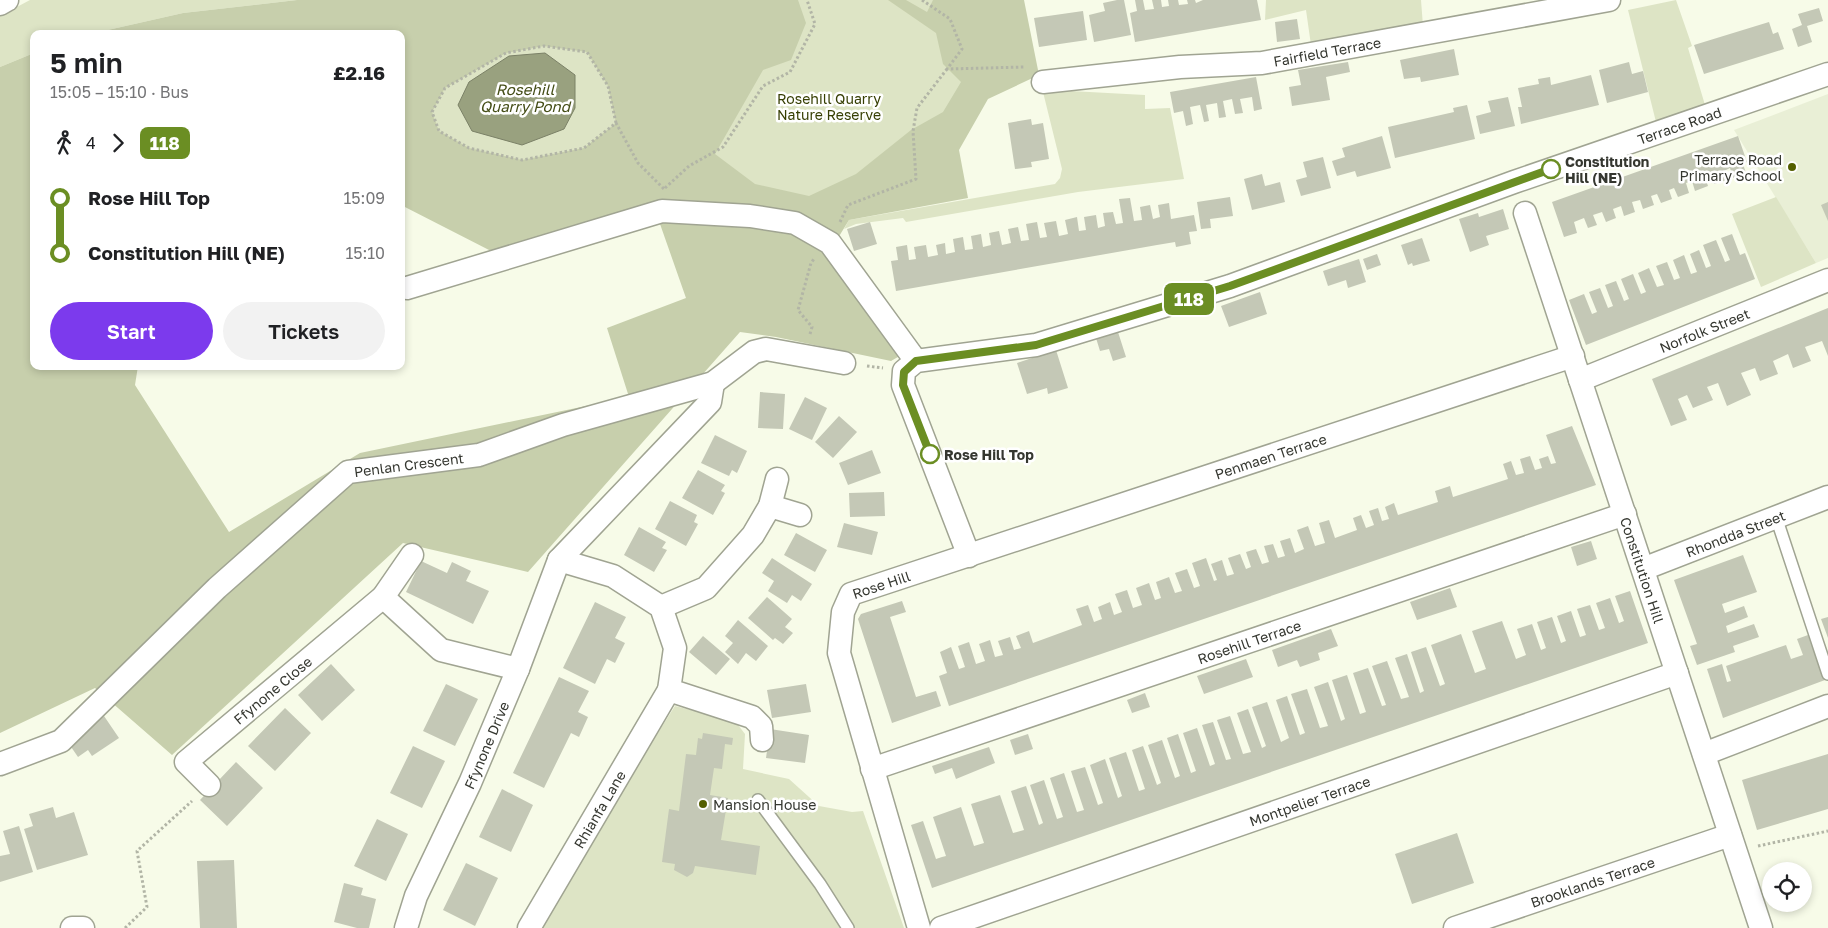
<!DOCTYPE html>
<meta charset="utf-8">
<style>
:root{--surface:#fff;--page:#f2f2f2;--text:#202124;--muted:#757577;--accent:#7c3aed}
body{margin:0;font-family:"Golos Text",sans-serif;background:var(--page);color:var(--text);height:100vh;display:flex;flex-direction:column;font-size:19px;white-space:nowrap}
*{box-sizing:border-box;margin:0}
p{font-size:16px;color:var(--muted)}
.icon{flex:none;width:28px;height:28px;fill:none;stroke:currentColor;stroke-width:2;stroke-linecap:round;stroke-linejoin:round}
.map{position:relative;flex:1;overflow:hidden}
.panel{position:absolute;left:30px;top:30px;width:375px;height:340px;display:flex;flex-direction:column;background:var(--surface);border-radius:10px;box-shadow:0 2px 8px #0003}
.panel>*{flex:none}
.badge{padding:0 10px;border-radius:8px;font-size:18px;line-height:32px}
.tools{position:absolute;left:1762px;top:862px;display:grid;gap:10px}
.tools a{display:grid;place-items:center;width:50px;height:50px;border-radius:50%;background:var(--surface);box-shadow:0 2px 8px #0003;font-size:25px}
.map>.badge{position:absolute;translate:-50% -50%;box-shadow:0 0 0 2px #fff}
.legs{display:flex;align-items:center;gap:8px;height:55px;padding:0 20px;font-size:16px}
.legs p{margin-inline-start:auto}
.summary{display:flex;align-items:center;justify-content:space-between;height:85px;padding:0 20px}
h1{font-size:28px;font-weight:600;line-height:38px}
.button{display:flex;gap:10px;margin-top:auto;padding:10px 20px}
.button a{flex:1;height:58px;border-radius:30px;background:var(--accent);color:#fff;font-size:20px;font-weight:600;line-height:58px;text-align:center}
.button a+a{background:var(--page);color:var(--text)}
ul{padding:0 20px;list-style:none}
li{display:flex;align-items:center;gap:18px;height:55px;font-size:19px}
li i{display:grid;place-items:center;width:8px;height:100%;margin:0 6px;background:currentColor}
li i::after{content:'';width:12px;height:12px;margin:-6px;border:4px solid;border-radius:50%;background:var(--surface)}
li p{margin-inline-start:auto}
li:first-child i{background:linear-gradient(#0000 50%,currentColor 0)}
li:last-child i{background:linear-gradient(currentColor 50%,#0000 0)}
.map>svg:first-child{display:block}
</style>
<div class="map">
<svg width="1828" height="928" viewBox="0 0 1828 928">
<rect width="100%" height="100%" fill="#f7fbe8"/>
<!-- built -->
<path fill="#e9efd6" d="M1828,94V258L1816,263L1734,130Z"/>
<!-- green -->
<path fill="#dde4c5" d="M30,0H297L183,13L90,34H34V53L0,67V16Z
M511,0H989L948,157L839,214L401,195V63Z
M1266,0H1421L1423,26L1311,45L1306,10L1265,20Z
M1676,0L1692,46L1688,48L1705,105L1656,122L1628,10Z
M1052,90L1145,95V109L1170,108L1184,179L1078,192L906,222L903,218L856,224L844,229L849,220L1055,184L1060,178L1062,169L1043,92Z
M1776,197L1816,263L1761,287L1732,214Z
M675,706L735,721L745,734L743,769L789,779L819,806L852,812L863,811L904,928H541L604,817Z"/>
<!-- forest -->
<path fill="#c7cfac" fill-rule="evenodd" d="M297,0H798L806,23L791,60L763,70L715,154L755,184L809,196L856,174L911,130L943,112L961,82L943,64L936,33L888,0H906L927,12L933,0H1024L1039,75L988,99L959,150L968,198L849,220L827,256L903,354L891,361L776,337L740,332L528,572L403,543L172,755L95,688L0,733V67L34,53V366H138L135,385L229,532L360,453L629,397L607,328L686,298L653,204L491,251L401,205V34H90L183,13ZM544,46L587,52L608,86L616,123L584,148L522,160L469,148L439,131L432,112L445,88L506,53Z"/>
<!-- water -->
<path fill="#99a17f" stroke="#7b8167" d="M545,53L575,75V108L564,129L522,145L472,131L458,105L469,82L509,56Z"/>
<!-- building -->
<path fill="#c4c8b6" d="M1117,0H1124L1131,35L1094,42L1089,15L1105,11L1103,3Z
M1135,0H1143L1145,10L1154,9L1152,0H1161L1162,7L1169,6L1168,0H1178L1179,5L1188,4L1187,0H1195L1196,3L1203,0H1257L1261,20L1135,42L1130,13L1137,11Z
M1819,8L1823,21L1807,26L1812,42L1798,47L1792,29L1802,25L1798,14Z
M1083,11L1087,40L1039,47L1034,18Z
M1297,19L1300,39L1277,42L1275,22Z
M1769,22L1773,34L1778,32L1784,49L1704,74L1694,45Z
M1454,49L1459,75L1421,82L1420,77L1404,79L1400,60Z
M1348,62L1350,72L1326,77L1330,100L1292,106L1289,87L1301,85L1298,70Z
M1629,62L1632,74L1643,71L1648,92L1607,103L1599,70Z
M1591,75L1599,105L1521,124L1518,107H1522L1518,88L1539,84L1538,79L1550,77L1551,85Z
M1256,77L1262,109L1254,111L1252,97L1240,99L1243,113L1235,114L1232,99L1223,101L1226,117L1219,118L1217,103L1206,105L1209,121L1204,122L1200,105L1190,107L1193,124L1186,126L1183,111L1174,113L1170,92Z
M1508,97L1515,126L1480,134L1476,116L1491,112L1488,101Z
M1467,105L1475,139L1395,158L1388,127L1454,112L1453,108Z
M1031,119L1032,125L1043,123L1049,159L1031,162L1032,167L1015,169L1008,123Z
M1382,136L1391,168L1357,177L1355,171L1337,176L1332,161L1345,157L1342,148Z
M1738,136L1747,162L1743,164L1746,173L1733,178L1730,168L1724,171L1727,180L1714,184L1711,175L1705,177L1708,186L1695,191L1692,181L1686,183L1689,193L1678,197L1674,188L1669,190L1672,199L1661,203L1657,194L1651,196L1654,205L1643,209L1640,200L1632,202L1635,212L1624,216L1621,206L1613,209L1616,218L1606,222L1602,212L1593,215L1597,225L1588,228L1584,218L1574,222L1577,233L1564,237L1552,202Z
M1323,157L1331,188L1301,196L1296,180L1307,177L1303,162Z
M1262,174L1265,186L1280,182L1285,202L1252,210L1244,179Z
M1230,197L1233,216L1210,219L1211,228L1201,229L1197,202Z
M1130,198L1134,221L1142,220L1140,207L1150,205L1153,219L1160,217L1158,205L1169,203L1171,219L1194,215L1197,231L1189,232L1191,244L1176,247L1175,242L1157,245L896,291L891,261L898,260L896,247L907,245L909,260L916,259L914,247L926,245L928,257L938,255L936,245L945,243L946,254L955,252L953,239L963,237L965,250L973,249L971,236L981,234L983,247L991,245L989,233L999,231L1002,245L1011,243L1008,229L1018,227L1021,241L1029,240L1026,224L1037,222L1040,238L1047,237L1044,223L1056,221L1059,236L1068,234L1065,220L1077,217L1079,231L1086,230L1084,217L1096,215L1098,228L1105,226L1103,213L1113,212L1116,224L1123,223L1119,199Z
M1828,202V221L1821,205Z
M1503,209L1509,229L1486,236L1489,245L1470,252L1459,219L1478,213L1479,217Z
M870,222L877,244L854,251L847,229Z
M1732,234L1740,255L1745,253L1755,279L1586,345L1569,300L1584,294L1592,314L1597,312L1589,292L1600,288L1608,308L1613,306L1605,285L1616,281L1624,301L1629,299L1621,279L1633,274L1641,294L1646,292L1638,273L1649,268L1657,287L1664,285L1656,266L1667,262L1674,280L1680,278L1673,260L1684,255L1691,274L1697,272L1690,254L1699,250L1706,268L1711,266L1703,245L1716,240L1725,262L1730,260L1721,238Z
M1422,238L1430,261L1413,266L1412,263L1408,265L1401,245Z
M1377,254L1381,265L1367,270L1363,259Z
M1359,259L1366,282L1348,288L1346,280L1328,286L1323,271Z
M1260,292L1267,314L1229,327L1221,306Z
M1828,308V356L1822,341L1805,347L1811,361L1793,368L1788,354L1773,361L1778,374L1760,381L1755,368L1741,373L1751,395L1727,406L1718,383L1707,387L1713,400L1693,408L1687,395L1678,399L1687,420L1671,426L1652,379Z
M1118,332L1126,357L1113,361L1109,349L1100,351L1096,338Z
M1056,350L1068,388L1048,394L1047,388L1027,394L1017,363Z
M760,392L785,394L783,429L758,428Z
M805,397L827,408L812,440L789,429Z
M839,416L857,432L833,458L815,442Z
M1572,426L1596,485L949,706L939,676L947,673L940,652L951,647L959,669L965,667L958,646L969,642L976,664L985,661L979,644L990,640L995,657L1003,655L998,641L1010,637L1014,650L1021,648L1016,636L1029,631L1033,643L1082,625L1076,609L1088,605L1094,622L1102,619L1098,607L1110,602L1114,615L1122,612L1115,594L1127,590L1133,608L1142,605L1136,588L1149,583L1155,600L1161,598L1156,582L1169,577L1175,593L1182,591L1175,573L1187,569L1194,588L1200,586L1192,563L1206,558L1214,581L1217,580L1211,564L1222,560L1227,576L1234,574L1228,558L1240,554L1246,569L1251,567L1246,552L1256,549L1262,564L1269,562L1264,546L1273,544L1278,558L1285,556L1280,541L1290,538L1295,553L1304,549L1297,530L1308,526L1315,546L1325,543L1319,523L1329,520L1335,538L1357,530L1353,518L1361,515L1366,528L1374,525L1369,511L1378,508L1382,521L1389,519L1385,507L1394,503L1398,515L1438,502L1435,491L1450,486L1453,497L1508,479L1503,464L1511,461L1516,475L1524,473L1520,459L1530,456L1535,470L1542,468L1539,459L1548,456L1551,464L1556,463L1546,435Z
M715,435L747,451L737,473L732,470L729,476L701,463Z
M872,450L881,473L848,485L839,463Z
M698,470L725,485L721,491L725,493L713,515L682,498Z
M884,492L885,516L850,517L849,493Z
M670,501L697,515L694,522L698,524L686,546L655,529Z
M844,523L878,532L872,555L837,547Z
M639,527L666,542L662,548L667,550L654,572L624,555Z
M796,533L827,550L815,572L784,555Z
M1591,541L1597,559L1577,566L1571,547Z
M1743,555L1757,592L1722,604L1725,613L1744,606L1748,617L1726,626L1728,633L1754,624L1759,637L1733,646L1735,652L1697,665L1690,646L1697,644L1674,580Z
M772,558L812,584L801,601L792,595L787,603L768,591L774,581L762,573Z
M421,561L447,573L452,562L471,571L466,581L489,591L473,624L406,592Z
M1450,588L1457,607L1417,620L1410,602Z
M1630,591L1648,643L932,888L911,825L923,821L936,859L942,857L946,856L933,817L961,807L974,846L984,843L971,804L1000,795L1013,833L1024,830L1011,791L1026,786L1039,825L1043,823L1030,785L1044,780L1057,819L1063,817L1050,778L1064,773L1077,812L1084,810L1071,771L1085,767L1098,805L1103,803L1090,765L1105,759L1118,798L1122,796L1109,758L1126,752L1139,791L1145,789L1132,750L1143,746L1157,785L1161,783L1148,745L1162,740L1175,778L1180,776L1167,738L1178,734L1191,773L1196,771L1183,733L1197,728L1210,766L1215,764L1202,725L1213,722L1226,760L1231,759L1217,720L1230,716L1243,754L1251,752L1237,713L1248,709L1262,748L1266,746L1252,707L1267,702L1281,742L1289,738L1276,700L1287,696L1300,735L1305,733L1291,694L1307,689L1320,728L1328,726L1314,687L1328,682L1341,721L1345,719L1332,680L1347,675L1360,714L1366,712L1353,673L1368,668L1382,706L1386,705L1372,666L1387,661L1401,699L1409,697L1395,658L1407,654L1420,693L1424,691L1411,652L1426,647L1440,686L1445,684L1431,645L1461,634L1475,673L1486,669L1472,631L1502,621L1516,659L1526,655L1517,629L1532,624L1541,650L1546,648L1537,622L1552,617L1561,643L1566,641L1557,616L1571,611L1580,637L1586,635L1577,609L1590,605L1599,630L1605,628L1596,603L1610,598L1619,623L1624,621L1615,596Z
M767,597L792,619L785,627L793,633L783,644L775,638L773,640L748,618Z
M902,601L906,612L890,617L916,697L936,691L941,706L892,723L858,619L861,614Z
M595,602L626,617L615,638L625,643L615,663L607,659L595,684L563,668Z
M1828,617V638L1821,619Z
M738,620L768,646L756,661L746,653L738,664L725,652L733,643L725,636Z
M1331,629L1338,646L1318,653L1320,660L1300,667L1297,660L1278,667L1272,650Z
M1808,635L1825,680L1723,718L1707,669L1722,664L1727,682L1731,681L1726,666L1786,645L1791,659L1803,655L1797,639Z
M703,636L730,659L716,675L689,652Z
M1246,659L1253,677L1204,694L1197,676Z
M331,664L355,690L322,721L298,695Z
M559,677L589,691L578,712L588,717L579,737L571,733L544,788L513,773Z
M446,684L478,699L455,746L423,731Z
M806,684L811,712L772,718L767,690Z
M1145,693L1150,707L1132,713L1127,700Z
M285,708L311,733L275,771L248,746Z
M104,716L119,738L92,756L88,750L78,757L67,741Z
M770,729L809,735L805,763L766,758Z
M703,733L733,738L732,745L725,744L722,769L714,768L710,795L728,798L721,840L760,846L756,875L695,866L693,873L687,877L674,870L675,864L662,862L669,809L679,811L686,754L696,755L698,738L702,739Z
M1028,734L1033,749L1015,755L1010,740Z
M413,746L445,761L422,808L390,793Z
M989,747L995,763L956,779L952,768L935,774L932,766Z
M1828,754V809L1757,830L1742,780Z
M236,762L263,788L227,826L200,800Z
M502,789L533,805L511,852L479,837Z
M53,807L56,818L74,812L88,855L37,870L24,829L33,826L29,814Z
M377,819L408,834L386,881L354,866Z
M19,826L33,872L0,882V856L10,854L3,831Z
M1457,833L1474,883L1412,904L1395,854Z
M234,860L237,928H200L197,861Z
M466,863L498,878L475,926L443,910Z
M344,883L363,888L361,895L376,899L369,928H357L334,922Z"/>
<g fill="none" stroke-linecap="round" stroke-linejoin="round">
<defs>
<path id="lane" d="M1776,517L1828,674
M758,800L820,884L848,928"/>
<g id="street">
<path d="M0,4L7,0"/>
<path id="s1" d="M1043,82L1180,67L1262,63L1609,0"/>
<path id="s2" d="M1525,213L1761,928"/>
<path d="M407,288L662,211L750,216L795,223L830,243L916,361"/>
<path id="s3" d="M1580,380L1828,280"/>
<path d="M770,506L800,515"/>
<path id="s4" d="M969,556L903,385L904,371L916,361L1036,345L1230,286L1514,182L1828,74"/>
<path d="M559,560L613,576L661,607L675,648L669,690L752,717L761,726L762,740"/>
<path id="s5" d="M1643,569L1828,497"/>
<path d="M383,597L441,650L518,669"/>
<path d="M661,607L706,588L753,535L770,506L777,479"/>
<path d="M1704,754L1828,706"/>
<path id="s6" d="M0,764L61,741L217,588L348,472L479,455L563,425L713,383L754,352L766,349L844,363"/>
<path id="s7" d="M872,769L1625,514"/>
<path id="s8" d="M209,785L186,762L383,597L412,555"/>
<path d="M72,928H83"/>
<path id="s9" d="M406,928L416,896L470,783L518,669L559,560L710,402L713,383"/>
<path id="s10" d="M529,928L669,690"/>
<path id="s11" d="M919,928L839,653L843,612L851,594L1573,356"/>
<path id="s12" d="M941,928L1677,673"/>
<path id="s13" d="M1455,928L1730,835"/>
</g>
</defs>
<!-- lane casing -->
<use href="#lane" stroke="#a0a492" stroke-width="14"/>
<!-- street casing -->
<use href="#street" stroke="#a0a492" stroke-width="25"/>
<!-- path -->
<path stroke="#b2b5a6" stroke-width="3" stroke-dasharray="2.5 2.5" stroke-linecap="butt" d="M922,0L950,19L962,49L947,69L1025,67
M616,123L608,86L587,52L544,46L506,53L445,88L432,112L439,131L469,148L522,160L584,148L616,123L638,163L664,189
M665,188L689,166L723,147L763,86L790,72L815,24L807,0
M840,222L848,205L916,179L913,131L917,108L947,69
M810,334L812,327L798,310L811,263L814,259
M867,366L883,368
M1758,846L1828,831
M125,928L147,907L137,851L192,801"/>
<!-- lane -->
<use href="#lane" stroke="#fff" stroke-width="11"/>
<!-- street -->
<use href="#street" stroke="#fff" stroke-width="22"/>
</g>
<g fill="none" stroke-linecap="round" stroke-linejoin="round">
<defs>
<path id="line-1" d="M930,454L903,385L904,372L916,361L1036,345L1230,286L1551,169"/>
</defs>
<!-- line-1 casing -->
<use href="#line-1" stroke="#fff" stroke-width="11"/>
<!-- line-1 -->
<use href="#line-1" stroke="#6b8e23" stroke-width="8"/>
</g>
<!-- markers -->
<g fill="#545f00" stroke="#fff" stroke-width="2">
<circle cx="1792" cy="167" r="5"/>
<circle cx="703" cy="804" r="5"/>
</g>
<g fill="#fff" stroke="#6b8e23" stroke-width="2.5">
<circle cx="1551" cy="169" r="9"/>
<circle cx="930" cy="454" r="9"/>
</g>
<g text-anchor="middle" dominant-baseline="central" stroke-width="5" stroke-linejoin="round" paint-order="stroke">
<!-- street labels -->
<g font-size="14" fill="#353730" stroke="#fff">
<text stroke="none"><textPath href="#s1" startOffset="286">Fairfield Terrace</textPath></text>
<text stroke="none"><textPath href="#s4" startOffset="1014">Terrace Road</textPath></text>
<text stroke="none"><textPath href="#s3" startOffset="134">Norfolk Street</textPath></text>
<text stroke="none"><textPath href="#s11" startOffset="789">Penmaen Terrace</textPath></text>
<text stroke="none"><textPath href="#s6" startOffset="520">Penlan Crescent</textPath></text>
<text stroke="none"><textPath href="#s5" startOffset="99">Rhondda Street</textPath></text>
<text stroke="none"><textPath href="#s2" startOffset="376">Constitution Hill</textPath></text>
<text stroke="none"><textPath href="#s11" startOffset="379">Rose Hill</textPath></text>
<text stroke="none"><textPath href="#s7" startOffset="398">Rosehill Terrace</textPath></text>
<text stroke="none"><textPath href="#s8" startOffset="145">Ffynone Close</textPath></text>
<text stroke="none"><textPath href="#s9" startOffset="200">Ffynone Drive</textPath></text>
<text stroke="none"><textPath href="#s12" startOffset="390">Montpelier Terrace</textPath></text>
<text stroke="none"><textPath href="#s10" startOffset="138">Rhianfa Lane</textPath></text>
<text stroke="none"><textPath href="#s13" startOffset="145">Brooklands Terrace</textPath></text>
</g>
<!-- park labels -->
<g font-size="14" fill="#373f04" stroke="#fff">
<text x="829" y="98">Rosehill Quarry<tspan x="829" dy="16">Nature Reserve</tspan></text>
</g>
<!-- poi labels -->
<g font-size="14" fill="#353730" stroke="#fff" text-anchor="end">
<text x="1782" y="159">Terrace Road<tspan x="1782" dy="16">Primary School</tspan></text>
<text x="713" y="804" text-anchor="start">Mansion House</text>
</g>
<!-- stop labels -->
<g font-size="14" font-weight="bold" fill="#353730" stroke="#fff" text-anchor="start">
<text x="1565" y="161">Constitution<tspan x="1565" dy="16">Hill (NE)</tspan></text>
<text x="944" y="454">Rose Hill Top</text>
</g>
<!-- water labels -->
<g font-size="15" font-style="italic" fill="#444d16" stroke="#fff">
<text x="525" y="89">Rosehill<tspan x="525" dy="17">Quarry Pond</tspan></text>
</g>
</g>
</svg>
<div class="tools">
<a><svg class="icon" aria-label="locate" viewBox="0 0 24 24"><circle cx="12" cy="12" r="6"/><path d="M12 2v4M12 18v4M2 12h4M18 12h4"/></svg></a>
</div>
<b class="badge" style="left:1189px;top:299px;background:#6b8e23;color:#fff">118</b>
<section class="panel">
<div class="summary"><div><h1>5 min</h1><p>15:05 – 15:10 · Bus</p></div><b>£2.16</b></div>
<div class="legs"><svg class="icon" aria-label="walk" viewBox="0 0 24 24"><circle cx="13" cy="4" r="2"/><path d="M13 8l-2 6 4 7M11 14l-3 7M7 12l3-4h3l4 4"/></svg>4<svg class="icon" aria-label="forward" viewBox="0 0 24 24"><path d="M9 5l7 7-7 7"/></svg><b class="badge" style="background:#6b8e23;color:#fff">118</b></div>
<ul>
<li><i style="color:#6b8e23"></i><b>Rose Hill Top</b><p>15:09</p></li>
<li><i style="color:#6b8e23"></i><b>Constitution Hill (NE)</b><p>15:10</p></li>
</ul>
<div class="button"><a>Start</a><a>Tickets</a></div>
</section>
</div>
